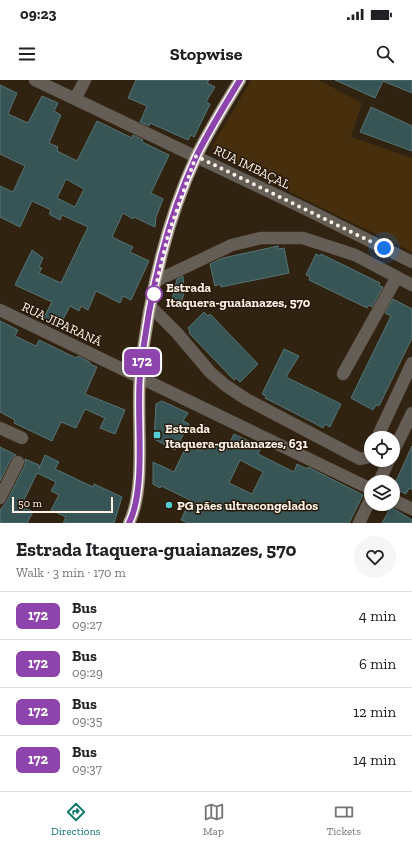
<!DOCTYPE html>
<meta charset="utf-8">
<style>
:root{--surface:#fff;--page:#f6f6f6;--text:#202124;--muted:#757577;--line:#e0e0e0;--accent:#0f766e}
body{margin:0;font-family:"Zilla Slab",serif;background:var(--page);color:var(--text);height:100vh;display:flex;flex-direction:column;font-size:15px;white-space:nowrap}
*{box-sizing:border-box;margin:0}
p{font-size:13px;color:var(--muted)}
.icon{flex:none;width:22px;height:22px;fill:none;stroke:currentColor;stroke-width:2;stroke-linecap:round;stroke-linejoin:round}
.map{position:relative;height:443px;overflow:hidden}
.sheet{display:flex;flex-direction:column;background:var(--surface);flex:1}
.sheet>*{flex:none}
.badge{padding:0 8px;border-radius:6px;font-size:14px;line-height:26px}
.buttons{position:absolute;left:364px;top:351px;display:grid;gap:8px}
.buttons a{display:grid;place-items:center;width:36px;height:36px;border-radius:50%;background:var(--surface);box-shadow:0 2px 6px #0003;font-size:20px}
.scale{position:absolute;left:12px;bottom:10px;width:101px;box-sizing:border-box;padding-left:4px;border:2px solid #fdf3e9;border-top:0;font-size:11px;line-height:14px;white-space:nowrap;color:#fdf3e9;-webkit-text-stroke:3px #271909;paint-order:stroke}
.you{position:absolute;width:20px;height:20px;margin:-10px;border:3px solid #fff;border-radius:50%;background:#1a73e8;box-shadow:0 0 0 6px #1a73e833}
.map>.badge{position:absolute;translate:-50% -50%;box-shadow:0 0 0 2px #fff}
.round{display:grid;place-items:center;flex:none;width:42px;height:42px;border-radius:21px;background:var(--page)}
.overview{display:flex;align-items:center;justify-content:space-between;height:68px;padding:0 16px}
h1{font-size:19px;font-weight:800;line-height:30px}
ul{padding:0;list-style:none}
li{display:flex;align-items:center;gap:12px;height:48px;padding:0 16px;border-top:1px solid var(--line)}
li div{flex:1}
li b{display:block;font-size:15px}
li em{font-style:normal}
li .badge{min-width:44px;font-weight:700;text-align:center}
.status{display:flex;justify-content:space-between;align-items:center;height:28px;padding:0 20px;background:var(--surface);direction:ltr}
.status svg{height:11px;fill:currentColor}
header{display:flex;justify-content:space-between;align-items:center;height:52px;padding:0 16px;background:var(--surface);font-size:18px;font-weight:800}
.tabs{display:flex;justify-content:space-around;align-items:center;height:56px;border-top:1px solid var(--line);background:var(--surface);font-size:11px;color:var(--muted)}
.tabs a{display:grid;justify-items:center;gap:2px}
.tabs .current{color:var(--accent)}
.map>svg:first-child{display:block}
</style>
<div class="status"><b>09:23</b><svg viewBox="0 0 49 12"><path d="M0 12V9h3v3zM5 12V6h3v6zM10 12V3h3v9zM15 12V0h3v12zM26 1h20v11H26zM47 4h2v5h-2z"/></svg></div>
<header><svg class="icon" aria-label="menu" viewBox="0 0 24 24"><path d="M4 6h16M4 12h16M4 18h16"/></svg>Stopwise<svg class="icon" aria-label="search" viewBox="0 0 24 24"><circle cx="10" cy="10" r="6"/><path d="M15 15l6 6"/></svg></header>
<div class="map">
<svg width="412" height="443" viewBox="0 0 412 443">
<rect width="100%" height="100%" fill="#312312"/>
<!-- green -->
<path fill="#472e0d" d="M251,0H318L362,23L351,57L412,78V172L217,76L213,65Z"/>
<!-- building -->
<path fill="#385556" stroke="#567474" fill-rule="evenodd" d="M136,0H209L207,3L215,7L206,22L210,24L194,57L191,55L188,60L150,43L149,46L140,42L147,26L128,18Z
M335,0H412V13L383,1L375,18Z
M0,5L17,13L8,34L28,43L42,16L58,23L54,31L61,35L49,63L58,67L57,71L77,81L97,41L132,58L133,55L143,60L142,62L169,75L151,113L163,119L156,137L155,147L134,137L133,139L123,133L112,157L133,167L130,172L149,181L131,220L123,216L120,223L96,211L88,230L81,226L79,231L70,226L59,247L43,239L52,222L15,205L32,170L43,178L39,187L42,188L39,193L61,203L88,147L62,135L60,140L49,134L51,130L32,121L20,147L0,137V106L13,112L25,86L0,74ZM66,99L84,109L75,127L57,118Z
M371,27L412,46V71L360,52Z
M278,166V169L284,168L289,193L221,207L220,204L215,206L210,184L223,178Z
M316,174L320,176L321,174L380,203L379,206L383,207L372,227L369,225L367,228L309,200L310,197L306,195Z
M183,196L184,214L181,222L172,220L177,199Z
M393,219L412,229V258L379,326L376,325L373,330L351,318L391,236L385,233Z
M204,232L208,236L210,234L258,284L240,302L236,298L234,300L189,253L190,251L188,248Z
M0,241L18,250L15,256L36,266L39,260L76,278L78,276L90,282V284L97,287L85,314L125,330L115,354L100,348L105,338L85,329L76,348L61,342L52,361L14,343L15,340L0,332Z
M284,269L299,276L286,297L341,324L330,347L325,344L323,348L314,343L265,318L266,316L262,314Z
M162,321L188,333L183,341L189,344L175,370L154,359L156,324Z
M234,354L261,367L258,374L294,392L297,384L307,389L308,387L363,415L349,443H188L181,440L190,420L161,406L160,408L153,404V382L174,392L187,365L201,371L206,361L226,370ZM240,380L263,392L252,414L229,403Z
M412,366V410L409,408L406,414L393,408Z
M0,367L16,375L11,379L0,401Z
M45,375L59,382L55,389L93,407L94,404L122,417L114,443H63L66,437L51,430L59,415L51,411L56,402L37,393L21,426L33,432L27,443H0V430L7,421L25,385V379L39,385V389Z
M391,427L412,440V443H382Z"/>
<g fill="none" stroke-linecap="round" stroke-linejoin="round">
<defs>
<path id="minor" d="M35,0L314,133L412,182
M75,19L85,0
M156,201L232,165L261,158H303L355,175L412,205
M151,227L177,253L210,292L225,305L246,319L360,379L369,377L371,374
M0,230L371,409
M343,294L397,197
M0,348L22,358
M377,358L412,283
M393,372L412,333
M379,402L389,380
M0,418L18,382
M393,420L412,429
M359,443L371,418"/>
<path id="major" d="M129,443C147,407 136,337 140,296C148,222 165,144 196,77C209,50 225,25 240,0"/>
</defs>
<!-- minor casing -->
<use href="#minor" stroke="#4e4030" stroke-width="13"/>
<!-- major casing -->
<use href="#major" stroke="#4e4030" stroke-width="13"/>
<!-- minor -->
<use href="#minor" stroke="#655e56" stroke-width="12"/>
<!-- major -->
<use href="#major" stroke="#a49585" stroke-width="12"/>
</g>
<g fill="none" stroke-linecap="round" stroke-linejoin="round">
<defs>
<path id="line" d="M129,443C147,407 136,337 140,296C148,222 165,144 196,77C209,50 225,25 240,0"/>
</defs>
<!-- line casing -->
<use href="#line" stroke="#fff" stroke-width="9"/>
<!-- line -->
<use href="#line" stroke="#8e44ad" stroke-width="6"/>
<!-- walk -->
<path stroke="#fdf3e9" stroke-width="4" stroke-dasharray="0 7.2" d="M154,214L168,155L196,76L384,168"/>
</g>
<!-- markers -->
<circle fill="#fff" stroke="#8e44ad" stroke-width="2" cx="154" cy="214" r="8"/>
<g fill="#52cdd0" stroke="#271909" stroke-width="1.5">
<rect x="153" y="351" width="8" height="8" rx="2"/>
<circle cx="169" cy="425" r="4"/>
</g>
<g text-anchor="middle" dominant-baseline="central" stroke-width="3" stroke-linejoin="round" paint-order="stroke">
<!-- street labels -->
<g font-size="13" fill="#fdf3e9" stroke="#271909">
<text transform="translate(252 87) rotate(26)">RUA IMBAÇAL</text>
<text transform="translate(62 244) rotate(25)">RUA JIPARANÁ</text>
</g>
<!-- stop labels -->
<g font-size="13" font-weight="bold" fill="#fdf3e9" stroke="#271909" text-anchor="start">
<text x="166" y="207">Estrada<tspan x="166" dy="15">Itaquera-guaianazes, 570</tspan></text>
</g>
<!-- poi labels -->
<g font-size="13" font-weight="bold" fill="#fdf3e9" stroke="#271909" text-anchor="start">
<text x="165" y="348">Estrada<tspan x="165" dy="15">Itaquera-guaianazes, 631</tspan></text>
<text x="177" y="425">PG pães ultracongelados</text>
</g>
</g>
</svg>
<div class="buttons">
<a><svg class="icon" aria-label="locate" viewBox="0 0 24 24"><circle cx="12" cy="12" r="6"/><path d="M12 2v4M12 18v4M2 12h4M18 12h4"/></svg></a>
<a><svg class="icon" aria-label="layers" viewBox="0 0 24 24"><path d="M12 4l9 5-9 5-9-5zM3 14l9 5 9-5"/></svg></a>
</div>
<div class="scale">50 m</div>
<div class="you" style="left:384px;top:168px"></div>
<b class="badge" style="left:142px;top:282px;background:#8e44ad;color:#fff">172</b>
</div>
<section class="sheet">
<div class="overview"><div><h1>Estrada Itaquera-guaianazes, 570</h1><p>Walk · 3 min · 170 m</p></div><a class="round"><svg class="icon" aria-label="heart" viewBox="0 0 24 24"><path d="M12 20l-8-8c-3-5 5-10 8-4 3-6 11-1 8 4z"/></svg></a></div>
<ul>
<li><span class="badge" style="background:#8e44ad;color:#fff">172</span><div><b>Bus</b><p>09:27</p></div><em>4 min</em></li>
<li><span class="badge" style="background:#8e44ad;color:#fff">172</span><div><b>Bus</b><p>09:29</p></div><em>6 min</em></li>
<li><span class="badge" style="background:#8e44ad;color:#fff">172</span><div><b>Bus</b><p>09:35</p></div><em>12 min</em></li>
<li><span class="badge" style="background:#8e44ad;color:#fff">172</span><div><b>Bus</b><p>09:37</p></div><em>14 min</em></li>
</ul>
</section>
<nav class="tabs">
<a class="current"><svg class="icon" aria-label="directions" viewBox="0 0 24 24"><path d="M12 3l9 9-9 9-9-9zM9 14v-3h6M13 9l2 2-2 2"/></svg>Directions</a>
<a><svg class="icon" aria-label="map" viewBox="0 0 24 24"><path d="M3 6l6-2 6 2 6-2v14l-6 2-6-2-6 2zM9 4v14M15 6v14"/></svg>Map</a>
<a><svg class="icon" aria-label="tickets" viewBox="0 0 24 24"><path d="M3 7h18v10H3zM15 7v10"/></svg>Tickets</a>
</nav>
